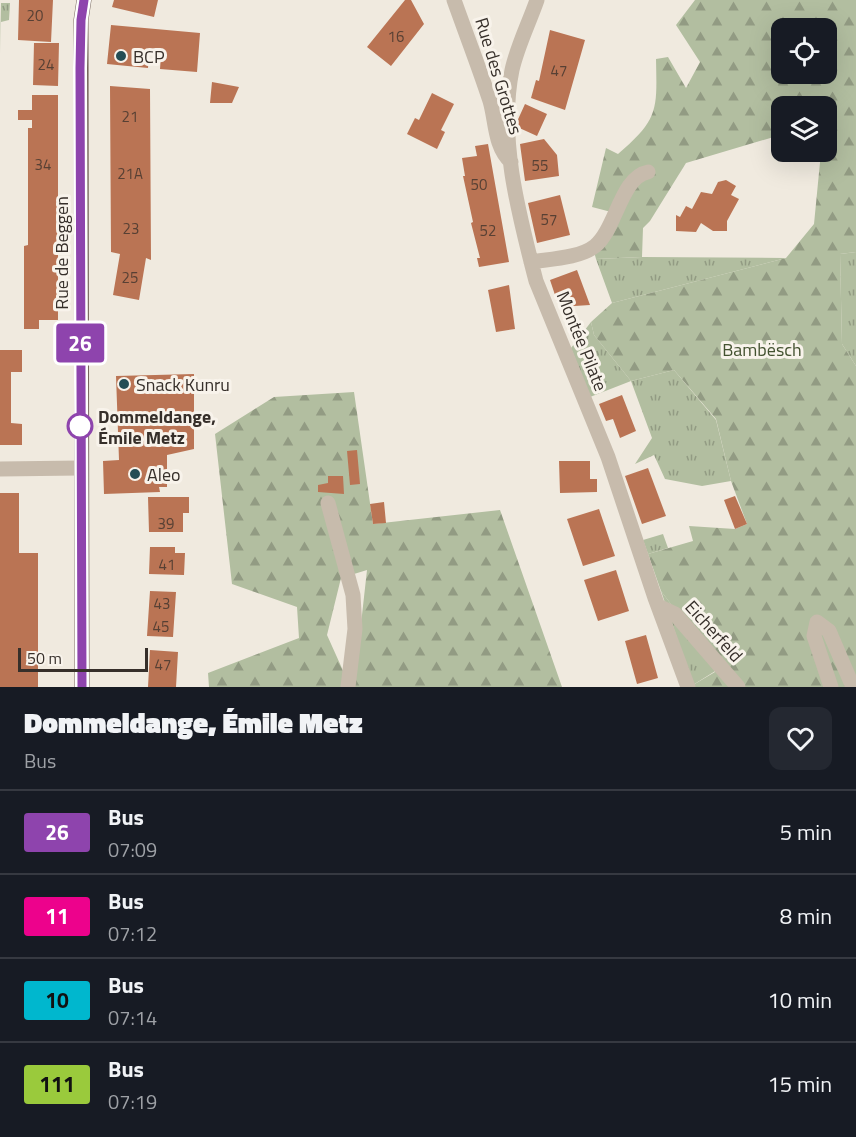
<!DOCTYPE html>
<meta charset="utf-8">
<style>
:root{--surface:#171b24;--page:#242831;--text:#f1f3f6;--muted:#9ea1a6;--line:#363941}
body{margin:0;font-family:"Titillium Web",sans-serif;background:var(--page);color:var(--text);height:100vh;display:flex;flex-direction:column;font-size:22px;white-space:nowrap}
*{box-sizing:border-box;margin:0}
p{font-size:20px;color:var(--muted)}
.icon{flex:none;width:33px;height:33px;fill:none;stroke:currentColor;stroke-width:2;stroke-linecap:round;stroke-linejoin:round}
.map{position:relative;height:687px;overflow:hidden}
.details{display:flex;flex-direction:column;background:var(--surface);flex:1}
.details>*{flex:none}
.badge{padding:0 12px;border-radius:4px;font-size:21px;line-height:39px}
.fabs{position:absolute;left:771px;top:18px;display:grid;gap:12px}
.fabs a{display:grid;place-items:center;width:66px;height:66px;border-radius:12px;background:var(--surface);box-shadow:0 6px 24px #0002;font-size:30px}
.scale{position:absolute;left:18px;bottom:15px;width:130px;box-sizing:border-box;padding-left:6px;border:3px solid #362f2a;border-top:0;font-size:16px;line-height:21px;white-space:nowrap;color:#362f2a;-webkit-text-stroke:4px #f8f3eb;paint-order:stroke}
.map>.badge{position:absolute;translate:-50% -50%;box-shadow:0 0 0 3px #fff}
.round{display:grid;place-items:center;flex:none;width:63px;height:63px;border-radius:12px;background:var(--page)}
.headline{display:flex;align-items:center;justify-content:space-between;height:102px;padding:0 24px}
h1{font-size:28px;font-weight:800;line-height:45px}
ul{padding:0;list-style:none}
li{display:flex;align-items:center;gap:18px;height:84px;padding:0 24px;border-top:2px solid var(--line)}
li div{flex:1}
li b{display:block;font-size:22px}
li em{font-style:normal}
li .badge{min-width:66px;font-weight:700;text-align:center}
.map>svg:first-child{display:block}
</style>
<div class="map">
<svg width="856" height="687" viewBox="0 0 856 687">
<defs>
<pattern id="grass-tufts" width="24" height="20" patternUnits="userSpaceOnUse" patternTransform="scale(1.5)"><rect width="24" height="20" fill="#b2bea0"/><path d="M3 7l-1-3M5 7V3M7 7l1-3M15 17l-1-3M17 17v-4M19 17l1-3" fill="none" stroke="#929b83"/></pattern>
<pattern id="forest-firs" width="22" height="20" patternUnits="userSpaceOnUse" patternTransform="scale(1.5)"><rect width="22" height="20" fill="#b2bea0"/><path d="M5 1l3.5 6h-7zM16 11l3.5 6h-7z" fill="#929b83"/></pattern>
</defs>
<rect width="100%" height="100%" fill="#f0eadf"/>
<!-- grass -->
<path fill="url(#grass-tufts)" d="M1,3H10L9,20L1,22L0,54Z
M856,252V366L842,344L840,254Z
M642,257L786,258L612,303L596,259Z
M591,322L594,335L631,381L674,370L716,420L731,481L702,486L665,479L654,455L635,464L652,438L631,381L590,397L571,348Z
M663,534L668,548L648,554L643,540Z
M661,591L720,668L693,685Z"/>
<!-- forest -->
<path fill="url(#forest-firs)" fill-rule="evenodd" d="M695,0H856V252L840,254L842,344L856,366V687H695L693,685L720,669L661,591L648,554L693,541L689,526L735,529L747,524L731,481L716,419L674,370L631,381L594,335L591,322L612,303L786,258L814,224L821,152H826V106H782L781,140L777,136L686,163L650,221L643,228L642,257L596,259L593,248L615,213L592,207L606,148L618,154C659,119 657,110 656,59L668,57L686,88L700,62L676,25ZM782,28H826V74H782Z
M354,392L373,524L500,510L562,687H354L367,570L341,578L327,635L345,675L343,687H209L208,673L299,638L297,607L232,584L215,434L274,397Z"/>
<!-- building -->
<path fill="#ba7454" d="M19,0H53L51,42L18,40Z
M114,0H158L154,17L112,7Z
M405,0H411L424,24L391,66L367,47Z
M111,25L200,33L197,72L160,69L161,55L149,54L148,68L107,64Z
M550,30L585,40L565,110L531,98L536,80L539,81Z
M34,43H59L58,86L33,85Z
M212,82L239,87L232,103H210Z
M110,86L150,89L151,260L146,258L139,300L113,295L120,254L111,252Z
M432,93L454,104L441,130L445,132L437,149L407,134L415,118L419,120Z
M32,95H58V320H39V329H24V246L28,245V128H32V120H18V110H32Z
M525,104L547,114L537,136L515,126Z
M544,139L557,155L559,176L525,181L520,144Z
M488,144L509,262L479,267L477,258H480L471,223L473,222L463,176H465L462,158L477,156L475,146Z
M726,180L736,186L731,195L739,199L727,221V231H713L701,223L696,232L676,231V215L680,217L686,206L692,209L701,192L712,194L718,182Z
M560,195L570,235L537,243L528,203Z
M577,270L590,305L559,307L550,280Z
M509,285L515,329L496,332L488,290Z
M0,350H22V372H11V423L22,424V445H0Z
M194,374V449L167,455V487H159L160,492L104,494L103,461L119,460L116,376Z
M622,395L636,431L620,438L613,419L606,421L599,404Z
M357,450L360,484L350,485L347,451Z
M559,461H590V479H597V492L560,493Z
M648,468L666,516L642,524L625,476Z
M328,476H343L344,494L318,492V485L328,483Z
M0,493H19V553H38V687H0Z
M735,496L747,524L735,529L724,500Z
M148,497H189V513H183V532H149Z
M384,502L386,523L373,524L370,504Z
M599,509L615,556L583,566L567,519Z
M150,547H175V553H185L184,575L149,574Z
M616,570L629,611L598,621L584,580Z
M150,591L176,592L173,637L147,636Z
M646,635L658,678L637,684L625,641Z
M150,650L178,652L176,687H148Z"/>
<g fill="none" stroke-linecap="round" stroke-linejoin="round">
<!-- minor -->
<path stroke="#c7bbac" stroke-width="15" d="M454,0C466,34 479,67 490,101C496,121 494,146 511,162
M537,0C529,23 517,47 512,70C498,138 519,215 536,281L608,457L655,598L688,687
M531,262C550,259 580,258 595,246C616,229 621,177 648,172
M0,469L80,468
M328,503L353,595L355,629L348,687
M658,606L675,614L738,687
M831,687L814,636L817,622L829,631L853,687"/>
<!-- major -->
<path stroke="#77675d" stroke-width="15" d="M82,687L81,20L84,0"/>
</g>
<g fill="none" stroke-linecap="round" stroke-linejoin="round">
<defs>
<path id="line" d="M82,687L80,68L81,20L84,0"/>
</defs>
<!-- line casing -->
<use href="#line" stroke="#fff" stroke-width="14"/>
<!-- line -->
<use href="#line" stroke="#8e44ad" stroke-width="9"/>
</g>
<!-- markers -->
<g fill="#244d54" stroke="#f8f3eb" stroke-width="2">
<circle cx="121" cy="56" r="6"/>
<circle cx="124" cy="384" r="6"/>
<circle cx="135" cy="474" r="6"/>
</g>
<circle fill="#fff" stroke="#8e44ad" stroke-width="3" cx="80" cy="426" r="12"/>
<g text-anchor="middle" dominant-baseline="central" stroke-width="6" stroke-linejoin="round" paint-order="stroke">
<!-- number labels -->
<g font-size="15" fill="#574034">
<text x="35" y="15">20</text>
<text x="396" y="36">16</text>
<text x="46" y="64">24</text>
<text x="559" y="70">47</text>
<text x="130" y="116">21</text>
<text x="43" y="164">34</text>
<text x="540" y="165">55</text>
<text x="130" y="173">21A</text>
<text x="479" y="184">50</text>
<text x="549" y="219">57</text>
<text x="131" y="228">23</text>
<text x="488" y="230">52</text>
<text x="130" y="277">25</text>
<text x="166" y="523">39</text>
<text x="167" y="564">41</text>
<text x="162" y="603">43</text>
<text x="161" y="626">45</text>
<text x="163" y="664">47</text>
</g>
<!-- poi labels -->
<g font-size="18" fill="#362f2a" stroke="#f8f3eb" text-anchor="start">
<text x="133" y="56">BCP</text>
<text x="136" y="384">Snack Kunru</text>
<text x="147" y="474">Aleo</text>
</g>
<!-- street labels -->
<g font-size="18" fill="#362f2a" stroke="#f8f3eb">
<text transform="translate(499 76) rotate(73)">Rue des Grottes</text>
<text transform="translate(61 253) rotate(-90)">Rue de Beggen</text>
<text transform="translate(582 341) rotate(68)">Montée Pilate</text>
<text transform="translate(714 631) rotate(48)">Eicherfeld</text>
</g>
<!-- park labels -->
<g font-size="18" fill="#435230" stroke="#f8f3eb">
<text x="762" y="349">Bambësch</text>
</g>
<!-- stop labels -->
<g font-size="18" font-weight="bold" fill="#362f2a" stroke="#f8f3eb" text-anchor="start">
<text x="98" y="416">Dommeldange,<tspan x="98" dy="21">Émile Metz</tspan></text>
</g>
</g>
</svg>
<div class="fabs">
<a><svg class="icon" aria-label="locate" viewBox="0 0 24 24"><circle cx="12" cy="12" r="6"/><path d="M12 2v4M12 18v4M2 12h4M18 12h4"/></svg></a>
<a><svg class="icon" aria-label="layers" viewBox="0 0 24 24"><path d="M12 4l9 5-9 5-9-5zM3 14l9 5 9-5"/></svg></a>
</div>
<div class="scale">50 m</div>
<b class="badge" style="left:80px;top:343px;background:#8e44ad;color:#fff">26</b>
</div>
<section class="details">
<div class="headline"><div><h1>Dommeldange, Émile Metz</h1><p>Bus</p></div><a class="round"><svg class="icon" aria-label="heart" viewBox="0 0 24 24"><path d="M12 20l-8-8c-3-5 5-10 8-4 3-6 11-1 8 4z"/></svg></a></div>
<ul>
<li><span class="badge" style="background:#8e44ad;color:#fff">26</span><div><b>Bus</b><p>07:09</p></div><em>5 min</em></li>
<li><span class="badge" style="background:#ed028c;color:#fff">11</span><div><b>Bus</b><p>07:12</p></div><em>8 min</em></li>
<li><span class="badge" style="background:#00b7ce;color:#111">10</span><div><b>Bus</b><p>07:14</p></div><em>10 min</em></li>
<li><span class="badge" style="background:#9aca3c;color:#111">111</span><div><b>Bus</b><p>07:19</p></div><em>15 min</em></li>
</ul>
</section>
